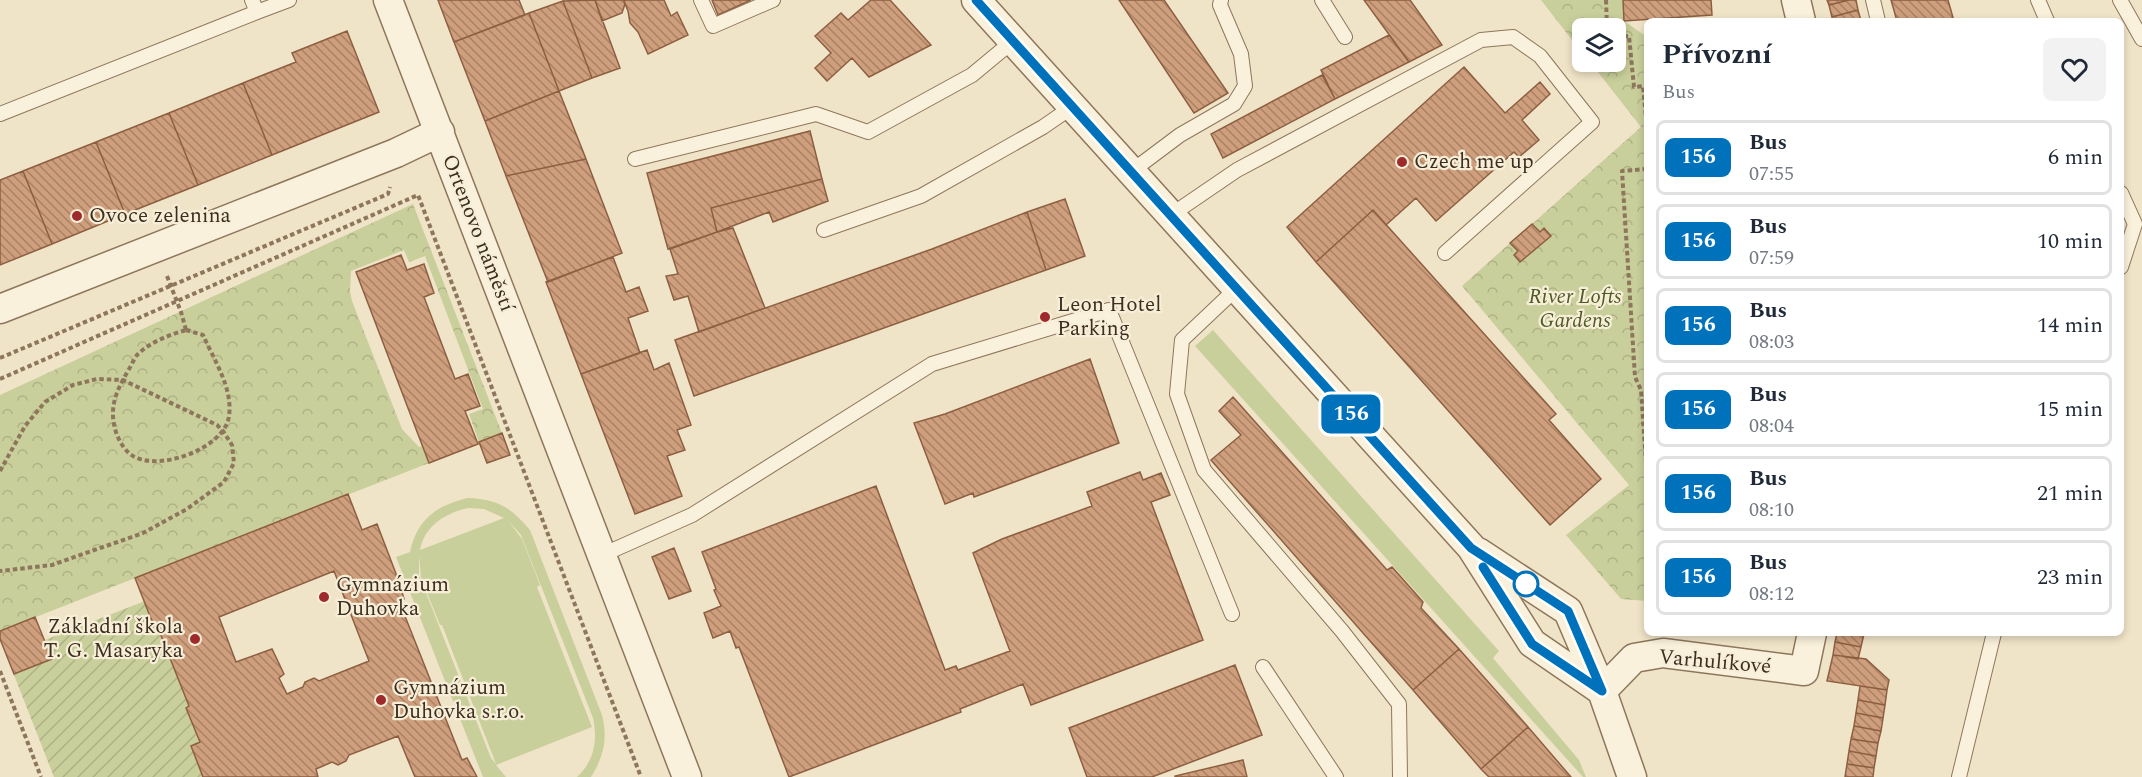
<!DOCTYPE html>
<meta charset="utf-8">
<style>
:root{--surface:#fff;--page:#f2f2f3;--text:#1f2937;--muted:#747a83;--line:#e0e1e3}
body{margin:0;font-family:Spectral,serif;background:var(--page);color:var(--text);height:100vh;display:flex;flex-direction:column;font-size:22px;white-space:nowrap}
*{box-sizing:border-box;margin:0}
p{font-size:20px;color:var(--muted)}
.icon{flex:none;width:33px;height:33px;fill:none;stroke:currentColor;stroke-width:2;stroke-linecap:round;stroke-linejoin:round}
.map{position:relative;flex:1;overflow:hidden}
.drawer{position:absolute;left:1644px;top:18px;width:480px;height:618px;display:flex;flex-direction:column;background:var(--surface);border-radius:9px;box-shadow:0 3px 9px #0003}
.drawer>*{flex:none}
.badge{padding:0 12px;border-radius:9px;font-size:21px;line-height:39px}
.controls{position:absolute;left:1572px;top:18px;display:grid;gap:12px}
.controls a{display:grid;place-items:center;width:54px;height:54px;border-radius:9px;background:var(--surface);box-shadow:0 3px 9px #0003;font-size:30px}
.map>.badge{position:absolute;translate:-50% -50%;box-shadow:0 0 0 3px #fff}
.round{display:grid;place-items:center;flex:none;width:63px;height:63px;border-radius:9px;background:var(--page)}
.overview{display:flex;align-items:center;justify-content:space-between;height:102px;padding:0 18px}
h1{font-size:28px;font-weight:700;line-height:45px}
ul{padding:0;list-style:none}
li{display:flex;align-items:center;gap:18px;height:75px;margin:0 12px 9px;padding:0 6px;border:3px solid var(--line);border-radius:9px}
li div{flex:1}
li b{display:block;font-size:22px}
li em{font-style:normal}
li .badge{min-width:66px;font-weight:700;text-align:center}
.map>svg:first-child{display:block}
</style>
<div class="map">
<svg width="2142" height="777" viewBox="0 0 2142 777">
<defs>
<pattern id="forest-crowns" width="20" height="18" patternUnits="userSpaceOnUse" patternTransform="scale(1.5)"><rect width="20" height="18" fill="#c9cf9b"/><path d="M2 6a3 3 0 1 1 6 0M12 15a3 3 0 1 1 6 0" fill="none" stroke="#aeb285"/></pattern>
<pattern id="garden-furrows" width="10" height="10" patternUnits="userSpaceOnUse" patternTransform="scale(1.5)"><rect width="10" height="10" fill="#c9cf9b"/><path d="M-1 1l2-2M0 10L10 0M9 11l2-2" fill="none" stroke="#aeb285"/></pattern>
<pattern id="building-back-hatch" width="6" height="6" patternUnits="userSpaceOnUse" patternTransform="scale(1.5)"><rect width="6" height="6" fill="#cf9f7d"/><path d="M-1 5l2 2M0 0l6 6M5-1l2 2" fill="none" stroke="#a98266"/></pattern>
</defs>
<rect width="100%" height="100%" fill="#f0e4c8"/>
<!-- grass -->
<path fill="#c9cf9b" fill-rule="evenodd" d="M1213,330L1499,651L1493,658L1579,760L1586,777H1583L1195,346Z
M467,498C497,499 511,507 530,530L602,715C608,739 604,756 591,777H577C594,761 598,741 593,718L521,535L507,519L522,539L540,585L537,587L592,727L496,765L506,777H483L396,557L410,552C417,519 436,506 467,498ZM468,508L484,509L504,518L420,550C425,525 446,513 468,508ZM419,555L421,578L440,625H442L496,764L491,758L419,575Z"/>
<!-- forest -->
<path fill="url(#forest-crowns)" d="M1541,0H1623L1624,21L1647,37V601L1621,599L1566,535L1629,485L1462,286L1510,243L1518,251L1514,255L1521,262L1550,236L1545,229L1540,232L1532,224L1641,127L1590,62H1616V28H1582V53Z
M413,204L502,433L479,442L469,414L483,409L425,256L409,262L404,250L351,271L350,291L352,301L402,429L419,447L422,446L429,463L0,631V395Z"/>
<!-- garden -->
<path fill="url(#garden-furrows)" d="M145,601L158,628L189,706L186,708L200,742L191,746L203,777H54L14,675L52,659L45,640Z"/>
<!-- building -->
<path fill="url(#building-back-hatch)" stroke="#8d5f41" stroke-width="1.5" fill-rule="evenodd" d="M519,0L525,15L454,42L438,0Z
M595,0H626L624,1L625,4L622,13L602,21Z
M595,0L620,68L592,78L563,1Z
M626,0H664L671,16L677,12L688,35L648,54L638,32L630,23L628,11L624,1Z
M712,0H751L718,15Z
M871,0H890L931,45L869,77L852,58L827,81L815,68L831,53L815,36L841,13L848,20Z
M1119,0H1164L1228,93L1194,113Z
M1364,0H1410L1442,45L1409,62Z
M1623,0H1711L1712,15L1624,21Z
M1827,0H1849L1829,5Z
M1849,0H1856L1858,10L1832,17L1829,5Z
M1891,0H1948L1954,21H1897Z
M563,1L592,78L559,91L529,13Z
M1858,10L1861,21H1833L1832,17Z
M529,13L559,91L485,121L454,42Z
M347,31L379,112L272,155L243,83L296,62L292,53Z
M1389,35L1409,62L1335,99L1321,70Z
M1464,67L1505,113L1540,82L1550,94L1522,120L1539,140L1519,157L1514,152L1436,221L1416,198L1386,225L1373,210L1316,262L1287,227Z
M1322,75L1335,99L1223,158L1211,134Z
M243,83L272,155L198,185L169,113Z
M559,91L586,159L506,176L485,121Z
M169,113L198,185L125,214L96,142Z
M810,131L822,179L711,208L717,232L668,249L647,173Z
M96,142L125,214L52,244L23,171Z
M586,159L622,253L548,282L506,176Z
M23,171L52,244L0,265V180Z
M822,179L828,201L773,222L769,212L717,232L711,208Z
M1065,199L1085,256L1046,270L1027,212Z
M1373,210L1556,414L1549,420L1601,479L1550,525L1316,262Z
M1027,212L1046,270L694,396L675,340L932,249Z
M1532,224L1540,232L1544,228L1551,236L1520,262L1514,255L1518,251L1510,243Z
M733,228L765,308L699,332L688,296L674,300L666,276L678,274L670,249L717,232Z
M401,255L407,270L424,264L434,293L424,297L455,379L468,374L480,406L465,411L478,444L429,463L356,272Z
M613,257L626,292L639,287L648,311L628,318L640,353L581,374L546,282Z
M647,350L654,370L669,363L691,425L677,430L685,450L667,456L682,496L635,514L581,374Z
M1090,359L1119,443L974,497L973,493L945,504L914,423L945,414Z
M1233,397L1387,570L1392,567L1423,602L1421,608L1459,649L1413,690L1211,460L1241,435L1219,411Z
M502,433L510,455L487,463L479,442Z
M1140,472L1143,480L1161,473L1170,495L1151,502L1203,640L1031,705L1023,684L960,709L961,712L789,777L739,647L736,648L730,631L713,638L704,613L721,606L714,590L716,589L702,552L876,486L945,670L956,666L958,670L1010,651L973,553L1002,539L1092,506L1087,492Z
M348,494L362,530L377,524L403,592H402L404,599L399,601L462,760L467,758L477,777H415L398,736L349,755L346,761L338,765L332,762L316,769L318,777H203L191,746L200,742L186,708L189,706L158,628L155,629L135,578ZM334,571L369,661L319,681L314,678L305,682L303,687L287,694L279,678L284,674L272,649L236,662L219,617Z
M674,548L691,591L669,599L652,557Z
M35,617L52,659L14,674L0,639V631Z
M1837,633L1864,634L1861,647L1835,642Z
M1835,642L1861,647L1858,659L1833,655Z
M1459,649L1528,727L1481,769L1413,690Z
M1833,655L1866,659L1889,680L1887,690L1827,681Z
M1235,665L1262,735L1152,777H1087L1069,728Z
M1860,686L1887,690L1885,705L1858,700Z
M1858,700L1885,705L1883,718L1856,713Z
M1856,713L1883,718L1881,731L1854,726Z
M1854,726L1881,731L1878,743L1851,739Z
M1528,727L1571,777H1489L1481,769Z
M1851,739L1878,743L1876,756L1849,751Z
M1849,751L1876,756L1874,768L1847,764Z
M1243,760L1247,777H1175V776Z
M1847,764L1874,768L1873,777H1845Z"/>
<g fill="none" stroke-linecap="round" stroke-linejoin="round">
<defs>
<path id="lane" d="M252,0L257,12L289,0
M701,0L713,26L773,0
M1322,0L1345,37
M1873,0L1878,21
M2038,0L2047,21
M2120,0L2142,39
M0,114L257,12
M635,159L816,114L868,132L972,75L1013,41
M1132,171L1180,135L1234,104L1245,86L1241,54L1220,5L1221,0
M2121,193L2135,224L2121,267
M1171,215L1237,170L1481,40L1513,37L1540,56L1592,122L1445,253
M824,230L921,196L1043,127L1072,107
M1237,288L1182,340L1177,394L1204,470L1342,631L1399,704L1400,777
M602,555L692,515L932,364L1109,310L1232,614
M1263,667L1336,777
M1959,777L1994,633"/>
<path id="street" d="M388,0L687,777
M976,0L1471,547L1532,643L1602,691
M1796,0L1801,21
M0,309L396,153L440,132
M1478,552L1568,611L1602,691L1632,777
M1602,691L1634,658L1663,653L1804,671L1812,633"/>
</defs>
<!-- lane casing -->
<use href="#lane" stroke="#8d765c" stroke-width="16"/>
<!-- street casing -->
<use href="#street" stroke="#8d765c" stroke-width="31"/>
<!-- path -->
<path stroke="#8d765c" stroke-width="4" stroke-dasharray="4.5 3" stroke-linecap="butt" d="M1606,0L1607,28
M1616,37L1629,36L1634,87L1643,86L1647,128
M1647,169L1622,171L1635,377L1641,390L1647,477
M167,276L181,312L186,330
M186,330L203,335C214,360 233,388 229,416C225,449 155,474 130,454C124,449 120,442 117,435C108,410 115,393 128,371C131,366 134,359 137,355C150,342 169,335 186,330Z
M0,358L388,194L390,187
M0,379L418,195L641,777
M0,471L25,426L45,402L73,385L97,379L123,380L217,425L223,431L232,445L234,463L224,482L187,509L143,533L52,565L0,571
M0,671L41,777"/>
<!-- lane -->
<use href="#lane" stroke="#faf1dc" stroke-width="14"/>
<!-- street -->
<use href="#street" stroke="#faf1dc" stroke-width="28"/>
</g>
<g fill="none" stroke-linecap="round" stroke-linejoin="round">
<defs>
<path id="line" d="M976,0L1471,548L1568,611L1602,691L1532,644L1483,567"/>
</defs>
<!-- line casing -->
<use href="#line" stroke="#fff" stroke-width="14"/>
<!-- line -->
<use href="#line" stroke="#0072bc" stroke-width="9"/>
</g>
<!-- markers -->
<g fill="#9e2a2b" stroke="#f7eed8" stroke-width="2">
<circle cx="1402" cy="162" r="6"/>
<circle cx="77" cy="216" r="6"/>
<circle cx="1045" cy="317" r="6"/>
<circle cx="324" cy="597" r="6"/>
<circle cx="195" cy="639" r="6"/>
<circle cx="381" cy="700" r="6"/>
</g>
<circle fill="#fff" stroke="#0072bc" stroke-width="3" cx="1526" cy="584" r="12"/>
<g text-anchor="middle" dominant-baseline="central" stroke-width="4.5" stroke-linejoin="round" paint-order="stroke">
<!-- poi labels -->
<g font-size="21" fill="#3d2e20" stroke="#f7eed8" text-anchor="start">
<text x="1414" y="162">Czech me up</text>
<text x="89" y="216">Ovoce zelenina</text>
<text x="1057" y="305">Leon Hotel<tspan x="1057" dy="24">Parking</tspan></text>
<text x="336" y="585">Gymnázium<tspan x="336" dy="24">Duhovka</tspan></text>
<text x="183" y="627" text-anchor="end">Základní škola<tspan x="183" dy="24">T. G. Masaryka</tspan></text>
<text x="393" y="688">Gymnázium<tspan x="393" dy="24">Duhovka s.r.o.</tspan></text>
</g>
<!-- street labels -->
<g font-size="21" fill="#3d2e20" stroke="#f7eed8">
<text transform="translate(478 233) rotate(69)">Ortenovo náměstí</text>
<text transform="translate(1715 662) rotate(5)">Varhulíkové</text>
</g>
<!-- park labels -->
<g font-size="21" font-style="italic" fill="#4d5a26" stroke="#f7eed8">
<text x="1575" y="297">River Lofts<tspan x="1575" dy="24">Gardens</tspan></text>
</g>
</g>
</svg>
<div class="controls">
<a><svg class="icon" aria-label="layers" viewBox="0 0 24 24"><path d="M12 4l9 5-9 5-9-5zM3 14l9 5 9-5"/></svg></a>
</div>
<b class="badge" style="left:1351px;top:414px;background:#0072bc;color:#fff">156</b>
<section class="drawer">
<div class="overview"><div><h1>Přívozní</h1><p>Bus</p></div><a class="round"><svg class="icon" aria-label="heart" viewBox="0 0 24 24"><path d="M12 20l-8-8c-3-5 5-10 8-4 3-6 11-1 8 4z"/></svg></a></div>
<ul>
<li><span class="badge" style="background:#0072bc;color:#fff">156</span><div><b>Bus</b><p>07:55</p></div><em>6 min</em></li>
<li><span class="badge" style="background:#0072bc;color:#fff">156</span><div><b>Bus</b><p>07:59</p></div><em>10 min</em></li>
<li><span class="badge" style="background:#0072bc;color:#fff">156</span><div><b>Bus</b><p>08:03</p></div><em>14 min</em></li>
<li><span class="badge" style="background:#0072bc;color:#fff">156</span><div><b>Bus</b><p>08:04</p></div><em>15 min</em></li>
<li><span class="badge" style="background:#0072bc;color:#fff">156</span><div><b>Bus</b><p>08:10</p></div><em>21 min</em></li>
<li><span class="badge" style="background:#0072bc;color:#fff">156</span><div><b>Bus</b><p>08:12</p></div><em>23 min</em></li>
</ul>
</section>
</div>
